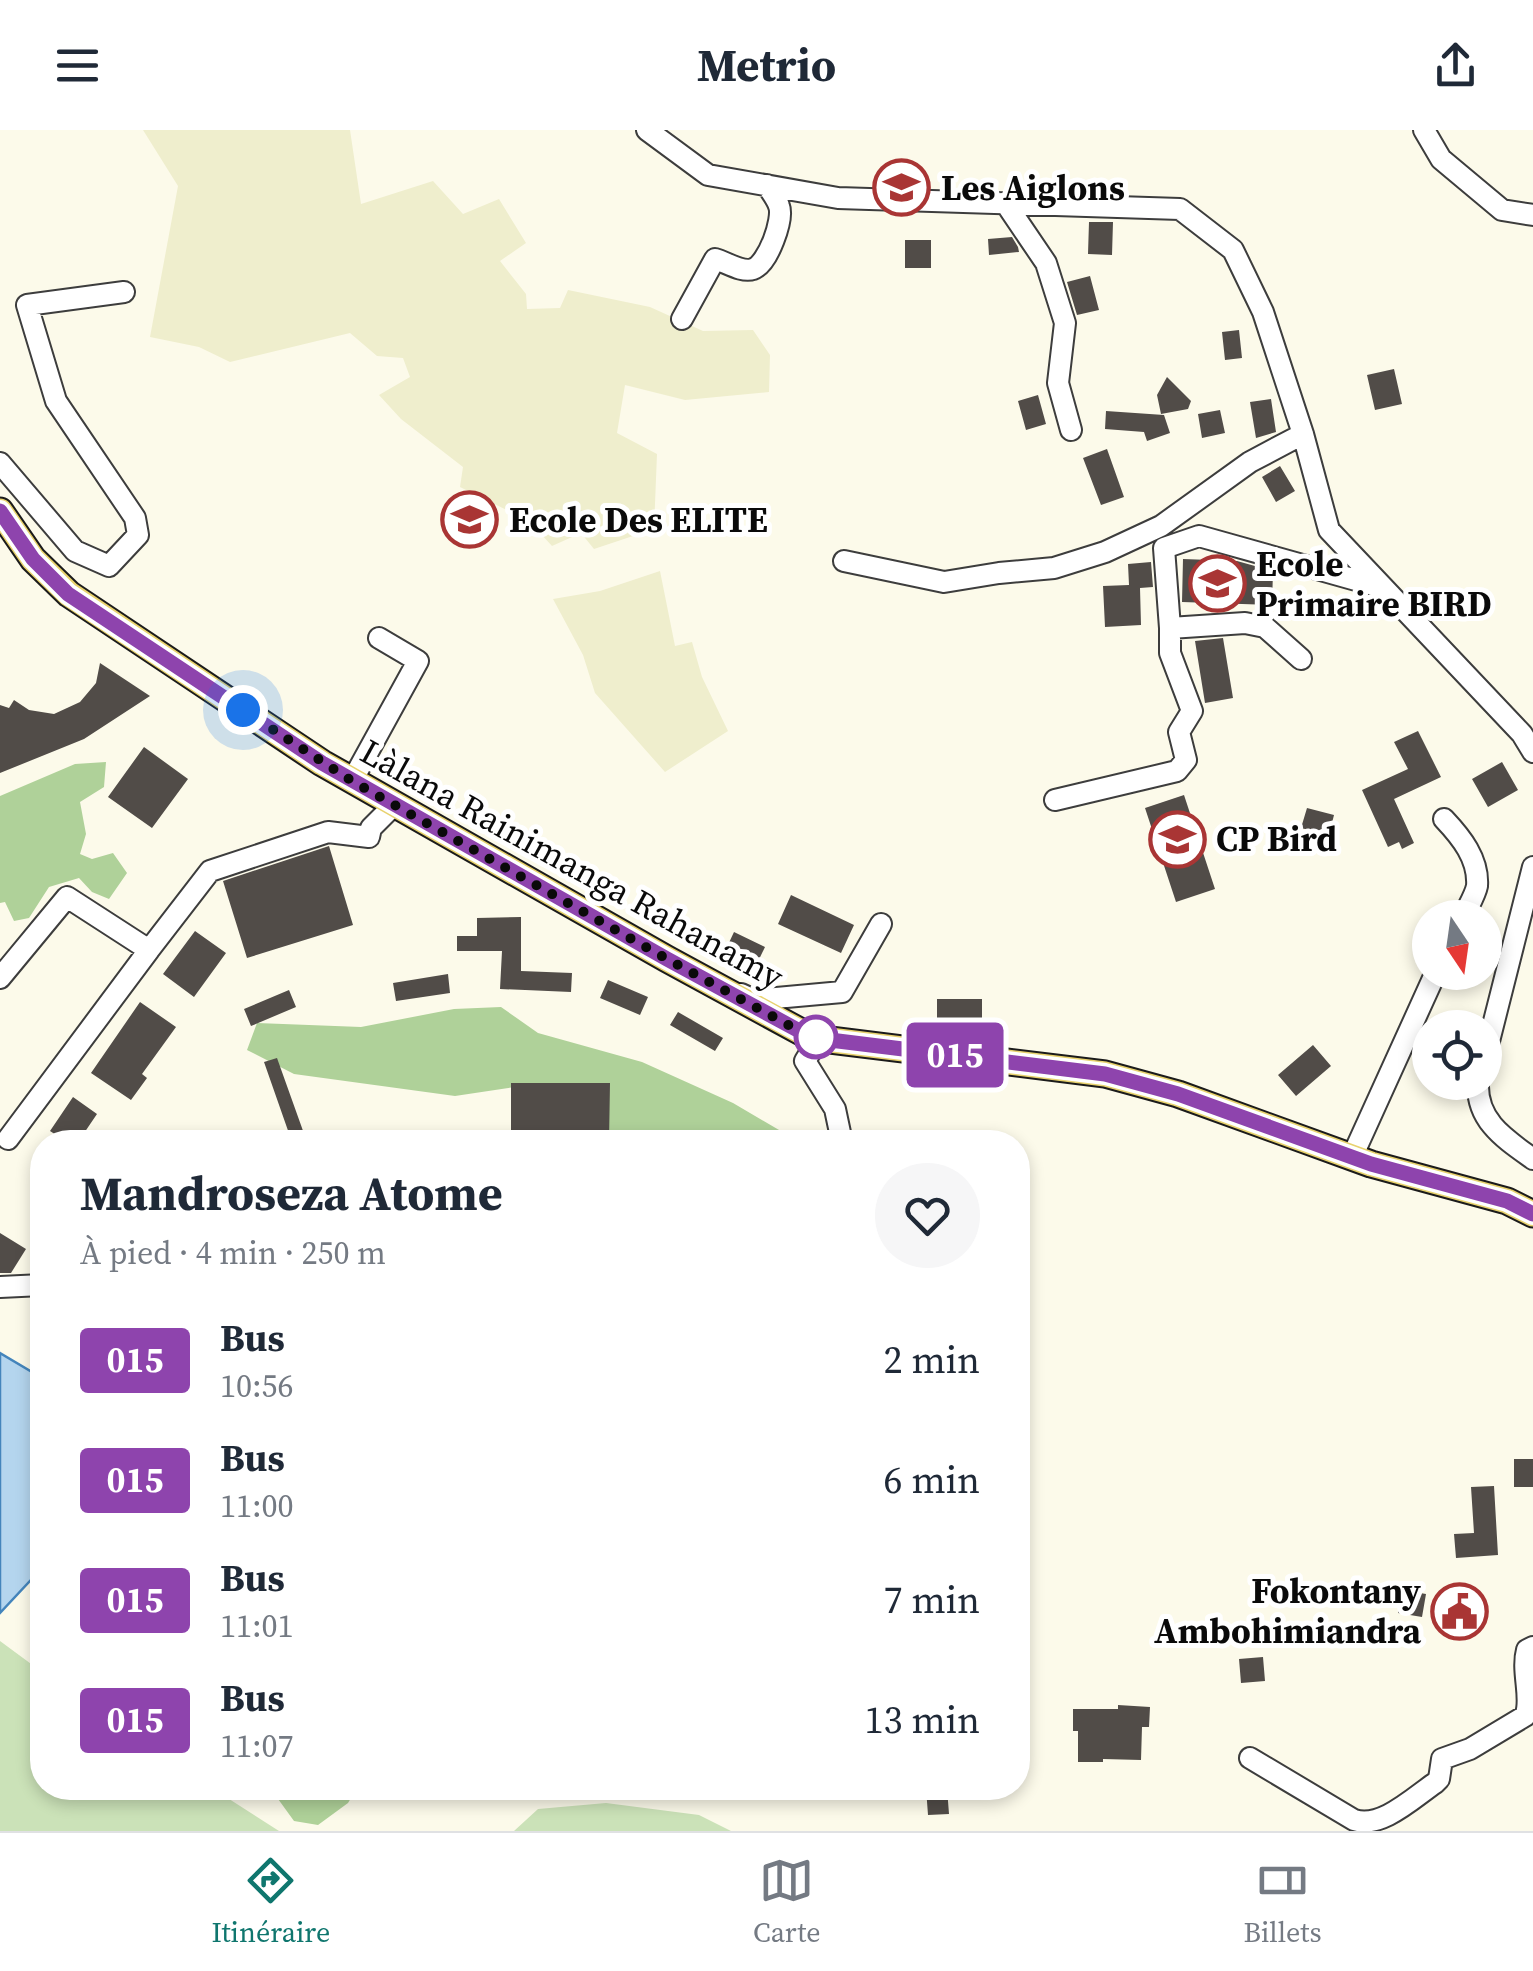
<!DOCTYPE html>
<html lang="fr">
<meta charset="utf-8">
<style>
:root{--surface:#fff;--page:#f6f6f7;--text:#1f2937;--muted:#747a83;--line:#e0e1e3;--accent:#0f766e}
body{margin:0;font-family:"Source Serif 4",serif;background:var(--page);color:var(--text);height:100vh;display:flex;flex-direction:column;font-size:38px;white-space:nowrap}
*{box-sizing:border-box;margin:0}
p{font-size:32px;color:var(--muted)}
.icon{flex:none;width:55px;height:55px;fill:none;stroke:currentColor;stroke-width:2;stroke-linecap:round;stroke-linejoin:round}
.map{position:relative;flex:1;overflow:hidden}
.drawer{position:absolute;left:30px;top:1000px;width:1000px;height:670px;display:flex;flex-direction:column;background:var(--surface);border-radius:40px;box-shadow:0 5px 15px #0003}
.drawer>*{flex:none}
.badge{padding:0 20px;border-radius:8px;font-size:35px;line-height:65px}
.needle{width:65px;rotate:167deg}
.buttons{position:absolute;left:1412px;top:770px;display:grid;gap:20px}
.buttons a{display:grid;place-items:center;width:90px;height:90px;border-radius:50%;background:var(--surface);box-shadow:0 5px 15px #0003;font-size:50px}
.you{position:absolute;width:50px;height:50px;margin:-25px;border:8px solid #fff;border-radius:50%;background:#1a73e8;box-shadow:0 0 0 15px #1a73e833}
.map>.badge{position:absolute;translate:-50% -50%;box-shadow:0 0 0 5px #fff}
.round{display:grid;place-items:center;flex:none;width:105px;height:105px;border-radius:52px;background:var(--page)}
.headline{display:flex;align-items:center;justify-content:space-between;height:170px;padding:0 50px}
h1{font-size:48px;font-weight:700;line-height:75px}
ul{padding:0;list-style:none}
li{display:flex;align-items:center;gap:30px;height:120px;padding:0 50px}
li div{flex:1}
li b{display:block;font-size:38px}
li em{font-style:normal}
li .badge{min-width:110px;font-weight:700;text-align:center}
header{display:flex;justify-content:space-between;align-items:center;height:130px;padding:0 50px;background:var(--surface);font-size:45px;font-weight:700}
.tab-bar{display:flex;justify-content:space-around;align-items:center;height:140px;border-top:2px solid var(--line);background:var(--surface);font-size:28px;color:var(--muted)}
.tab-bar a{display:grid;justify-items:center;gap:5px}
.tab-bar .active{color:var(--accent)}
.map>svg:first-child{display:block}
</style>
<header><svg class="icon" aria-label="menu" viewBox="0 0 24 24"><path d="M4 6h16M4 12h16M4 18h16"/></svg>Metrio<svg class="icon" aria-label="share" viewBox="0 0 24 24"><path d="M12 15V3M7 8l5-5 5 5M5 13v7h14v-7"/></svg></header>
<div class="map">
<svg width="1533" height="1701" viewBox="0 0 1533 1701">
<rect width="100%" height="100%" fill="#fcfaea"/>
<!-- farmland -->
<path fill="#efeecd" d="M143,0H350L361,74L433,51L463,84L499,69L526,113L500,131L526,164L527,179L560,178L568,160L650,177L703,201L753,200L770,225L769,262L685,270L625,255L617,303L657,324L654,399L594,419L581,403L552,416L529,391L460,357L463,337L401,289L379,265L410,247L403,228L377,226L350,203L230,232L199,217L150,207L178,56Z
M660,441L675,516L692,512L702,547L728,601L665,642L595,563L583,525L553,469L600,461Z"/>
<!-- green -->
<path fill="#cbe2b8" d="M0,1511L42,1542V1658H212L279,1701H0Z
M606,1673L699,1685L731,1701H514L538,1679Z"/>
<!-- forest -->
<path fill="#afd199" d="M106,632L104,657L80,672L86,704L80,724L92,729L113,723L127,743L109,769L92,762L79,748L49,757L29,788L14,791L5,772L0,773V666L75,634Z
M501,877L538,903L642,932L733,973L791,1007L797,1012H601V973L528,955L455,966L294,944L247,920L257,893L361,897L454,879Z
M253,1658H301L311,1668L322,1658H357L348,1673L318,1695L294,1691L273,1662L255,1663Z"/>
<!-- water -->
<path fill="#b4d5ee" stroke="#4485bc" stroke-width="2.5" d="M0,1223L42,1248V1438L0,1483Z"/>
<!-- building -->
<path fill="#514c48" d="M1089,92H1113L1112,125L1088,124Z
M1012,107L1018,117L1019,122L989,125L988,109Z
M905,110H931V138H905Z
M1090,146L1099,180L1077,185L1067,152Z
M1239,200L1242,228L1225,230L1222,202Z
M1394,239L1402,274L1375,280L1367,245Z
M1167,247L1191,271L1188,279L1161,284L1157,265Z
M1038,265L1046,294L1026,300L1018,271Z
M1271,269L1276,302L1256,308L1250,272Z
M1220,280L1225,303L1202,308L1198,284Z
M1106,281L1164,285L1170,303L1147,311L1144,302L1105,299Z
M1107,319L1124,367L1101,375L1083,328Z
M1280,336L1295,361L1276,372L1262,347Z
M1183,429L1237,431L1273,441L1272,475L1182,472Z
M1151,432L1153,457L1140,458L1141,495L1105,497L1103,456L1129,455L1128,434Z
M1223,508L1233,568L1205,573L1195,511Z
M100,533L150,566L84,609L0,643V575L9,578L14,570L29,580L54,584L80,572L96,553Z
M1418,601L1441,647L1394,669L1414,713L1402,719L1399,712L1388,717L1362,660L1408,639L1394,612Z
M144,617L188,649L152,698L108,667Z
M1502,632L1518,660L1488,677L1472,649Z
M1184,665L1215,759L1176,772L1145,678Z
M1307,678L1334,685L1329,705L1301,698Z
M329,716L353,795L247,828L223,751Z
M791,765L854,795L841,823L778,794Z
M521,787V841L572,843L571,862L500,859L502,821H457V806H477V788Z
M195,801L226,823L194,867L163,844Z
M734,802L765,817L750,848L719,834Z
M448,844L450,863L396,871L393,853Z
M608,850L648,867L640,885L600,868Z
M289,860L296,877L251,896L244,879Z
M937,869H982V891H937Z
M140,872L176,897L142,944L147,948L131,970L91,943Z
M678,882L723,908L715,921L670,895Z
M1313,915L1331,936L1296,966L1278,945Z
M277,928L307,1012H292L264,932Z
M911,936L944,940L943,948L910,946Z
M511,953H610L609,1012H511Z
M73,967L97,984L78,1012H67L50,1001Z
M0,1103L26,1119L11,1143H0Z
M1514,1329H1533V1357H1514Z
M1494,1356L1498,1425L1456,1428L1454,1404L1474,1403L1471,1357Z
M1402,1460L1426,1464L1422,1487L1398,1483Z
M1454,1468L1478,1478L1469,1499L1445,1488Z
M1263,1527L1265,1551L1241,1553L1239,1529Z
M1118,1575L1150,1577L1149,1597H1142L1141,1630L1103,1629V1632H1078V1601H1073V1579H1118Z
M926,1658H947L949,1684L928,1685Z"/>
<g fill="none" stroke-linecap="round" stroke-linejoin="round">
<defs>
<path id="minor" d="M647,0L708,45L838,68L1180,79L1233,120L1263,182L1303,304L1329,400L1522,604L1533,622
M1424,0L1441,29L1502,80L1533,85
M1006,74L1046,133L1065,193L1058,253L1071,300
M682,189L715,129C726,132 742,143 753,139C768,134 784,89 779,76C777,69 771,62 767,55
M0,333L75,421L109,436L138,405L135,388L56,271L27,175L124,162
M844,431L944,452L999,443L1054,438L1105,422L1161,396L1250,332L1303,304
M1301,529L1265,497L1245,493L1170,498L1164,418L1199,406L1381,457
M352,651L418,531L379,508
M1055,670L1177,641L1186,630L1179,602L1192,581L1170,523V498
M1444,689C1461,707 1479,729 1477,756C1475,766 1467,778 1463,788
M0,848L67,767L149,820L210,741L328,702L369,707L371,698L394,675
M741,864L754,870L842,862L881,794
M819,908L805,931L835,979L842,1012
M1485,927L1533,737
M1478,952C1476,991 1505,1009 1533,1029
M8,1009L149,820
M1352,1027L1436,842
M0,1157L42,1155
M1250,1628L1354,1690C1381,1699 1413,1668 1435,1653L1439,1649L1442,1629L1470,1619L1525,1586C1533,1570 1521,1542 1527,1520L1533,1517"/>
<path id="major" d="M0,381L33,429L69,464L322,633L667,829L805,904L830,910L1105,944L1178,964L1371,1034L1507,1071L1533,1084"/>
</defs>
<!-- minor casing -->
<use href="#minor" stroke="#3d3d3d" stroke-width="24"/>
<!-- major casing -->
<use href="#major" stroke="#1b1b1b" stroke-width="29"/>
<!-- minor -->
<use href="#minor" stroke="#fff" stroke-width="20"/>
<!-- major -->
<use href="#major" stroke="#e8d26e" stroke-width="25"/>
</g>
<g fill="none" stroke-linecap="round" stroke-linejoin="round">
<defs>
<path id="line" d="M0,381L33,429L68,464L322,633L667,829L805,904L830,910L1105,944L1178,964L1371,1034L1507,1071L1533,1084"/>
</defs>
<!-- line casing -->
<use href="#line" stroke="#fff" stroke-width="22"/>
<!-- line -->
<use href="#line" stroke="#8e44ad" stroke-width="15"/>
<!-- walk -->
<path stroke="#0a0a0a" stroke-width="10" stroke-dasharray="0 18" d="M243,580L352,651L667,829L805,904L819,908L816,907"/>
</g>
<!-- icons -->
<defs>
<symbol id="school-ring" viewBox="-11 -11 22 22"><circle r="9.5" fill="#fff" stroke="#a93534" stroke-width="1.5"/><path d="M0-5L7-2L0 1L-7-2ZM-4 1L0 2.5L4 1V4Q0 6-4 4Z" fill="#a93534"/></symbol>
<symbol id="civic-ring" viewBox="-11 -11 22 22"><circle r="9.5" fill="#fff" stroke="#a93534" stroke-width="1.5"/><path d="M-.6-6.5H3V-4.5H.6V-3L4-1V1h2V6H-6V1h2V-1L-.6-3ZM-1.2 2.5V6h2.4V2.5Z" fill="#a93534"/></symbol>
</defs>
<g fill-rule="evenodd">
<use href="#school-ring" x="870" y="26" width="63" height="63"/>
<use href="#school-ring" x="438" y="358" width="63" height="63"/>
<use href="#school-ring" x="1186" y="422" width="63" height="63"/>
<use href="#school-ring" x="1146" y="678" width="63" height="63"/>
<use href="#civic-ring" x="1428" y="1450" width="63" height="63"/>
</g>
<!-- markers -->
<circle fill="#fff" stroke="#8e44ad" stroke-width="5" cx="816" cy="907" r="20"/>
<g text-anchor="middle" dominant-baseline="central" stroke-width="10" stroke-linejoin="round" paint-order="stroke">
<!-- poi labels -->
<g font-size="35" font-weight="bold" fill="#0a0a0a" stroke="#fff" text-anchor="start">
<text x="941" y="58">Les Aiglons</text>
<text x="509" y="390">Ecole Des ELITE</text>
<text x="1256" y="434">Ecole<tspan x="1256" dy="40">Primaire BIRD</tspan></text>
<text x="1216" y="709">CP Bird</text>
<text x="1421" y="1461" text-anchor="end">Fokontany<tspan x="1421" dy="40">Ambohimiandra</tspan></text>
</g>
<!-- street labels -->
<g font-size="35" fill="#0a0a0a" stroke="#fff">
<text transform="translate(572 734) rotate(29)">Làlana Rainimanga Rahanamy</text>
</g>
</g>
</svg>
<div class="buttons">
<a><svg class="needle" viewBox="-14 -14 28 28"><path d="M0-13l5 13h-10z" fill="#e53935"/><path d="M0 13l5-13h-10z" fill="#747a83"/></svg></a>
<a><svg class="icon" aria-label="locate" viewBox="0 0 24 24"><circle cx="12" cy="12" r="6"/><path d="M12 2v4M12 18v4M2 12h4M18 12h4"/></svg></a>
</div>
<div class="you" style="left:243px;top:580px"></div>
<b class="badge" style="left:955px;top:925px;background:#8e44ad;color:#fff">015</b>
<section class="drawer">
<div class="headline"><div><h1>Mandroseza Atome</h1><p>À pied · 4 min · 250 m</p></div><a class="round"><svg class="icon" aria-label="heart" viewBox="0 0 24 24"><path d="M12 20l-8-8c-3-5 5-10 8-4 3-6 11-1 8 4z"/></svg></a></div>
<ul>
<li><span class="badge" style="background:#8e44ad;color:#fff">015</span><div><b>Bus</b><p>10:56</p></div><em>2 min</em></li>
<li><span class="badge" style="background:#8e44ad;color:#fff">015</span><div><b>Bus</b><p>11:00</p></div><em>6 min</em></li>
<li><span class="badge" style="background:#8e44ad;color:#fff">015</span><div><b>Bus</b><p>11:01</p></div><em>7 min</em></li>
<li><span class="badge" style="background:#8e44ad;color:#fff">015</span><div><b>Bus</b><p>11:07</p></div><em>13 min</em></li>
</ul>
</section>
</div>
<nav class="tab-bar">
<a class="active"><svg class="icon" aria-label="directions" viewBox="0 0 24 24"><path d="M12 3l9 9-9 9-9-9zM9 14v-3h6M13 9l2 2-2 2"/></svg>Itinéraire</a>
<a><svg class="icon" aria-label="map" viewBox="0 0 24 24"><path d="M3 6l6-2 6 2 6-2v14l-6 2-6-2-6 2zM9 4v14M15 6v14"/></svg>Carte</a>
<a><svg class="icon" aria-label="tickets" viewBox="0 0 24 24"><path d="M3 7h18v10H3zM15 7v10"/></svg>Billets</a>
</nav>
